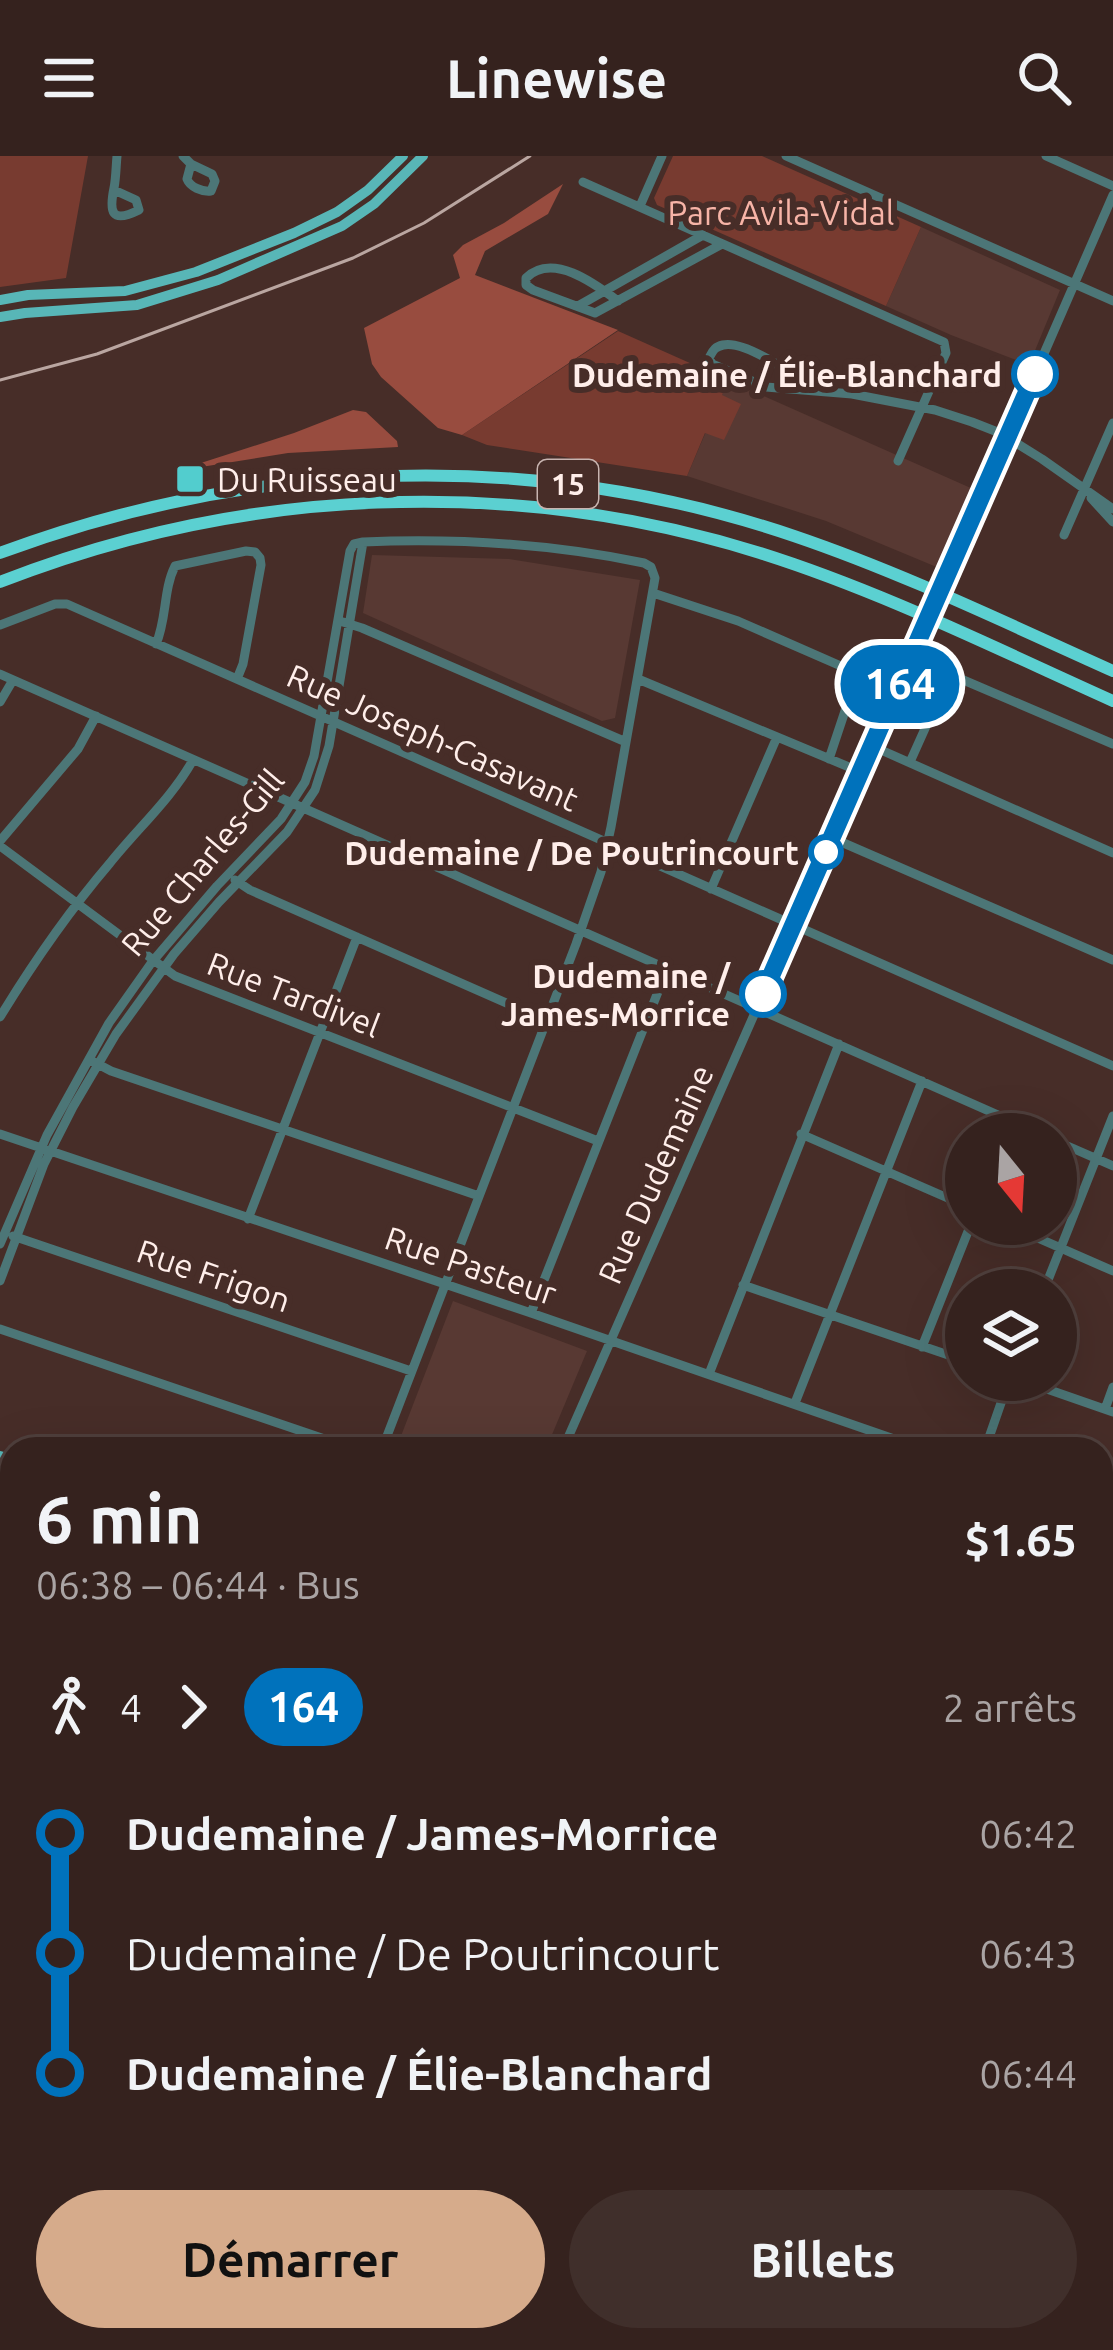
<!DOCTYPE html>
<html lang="fr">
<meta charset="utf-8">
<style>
:root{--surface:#35221e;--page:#402f2b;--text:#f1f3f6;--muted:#aaa4a4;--line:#4f3f3c;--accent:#d6ab8b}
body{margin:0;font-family:Ubuntu,sans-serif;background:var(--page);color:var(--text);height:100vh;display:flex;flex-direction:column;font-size:45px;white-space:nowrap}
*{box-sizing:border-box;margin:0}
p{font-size:39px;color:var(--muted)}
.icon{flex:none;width:66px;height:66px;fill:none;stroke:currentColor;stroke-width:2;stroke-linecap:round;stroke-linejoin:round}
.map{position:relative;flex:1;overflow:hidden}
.panel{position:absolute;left:0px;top:1281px;width:1113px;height:915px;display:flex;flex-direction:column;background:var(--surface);border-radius:36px 36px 0 0;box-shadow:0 12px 48px #0002,0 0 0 3px var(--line)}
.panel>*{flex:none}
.badge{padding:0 24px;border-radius:39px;font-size:42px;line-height:78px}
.needle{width:78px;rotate:162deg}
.controls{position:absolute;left:945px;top:957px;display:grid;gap:24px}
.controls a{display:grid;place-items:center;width:132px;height:132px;border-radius:50%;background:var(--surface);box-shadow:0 12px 48px #0002,0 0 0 3px var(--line);font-size:60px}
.map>.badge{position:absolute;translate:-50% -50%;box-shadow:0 0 0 6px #fff}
.legs{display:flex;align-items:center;gap:18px;height:132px;padding:0 36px;font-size:39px}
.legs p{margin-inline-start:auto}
.head{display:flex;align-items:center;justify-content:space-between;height:204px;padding:0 36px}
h1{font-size:66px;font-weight:700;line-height:90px}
.action{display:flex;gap:24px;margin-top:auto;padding:24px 36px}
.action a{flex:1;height:138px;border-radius:72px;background:var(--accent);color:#111;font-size:48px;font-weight:700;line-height:138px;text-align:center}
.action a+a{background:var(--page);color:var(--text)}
ul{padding:0 36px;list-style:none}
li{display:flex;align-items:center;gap:42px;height:120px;font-size:45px}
li i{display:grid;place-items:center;width:18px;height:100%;margin:0 15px;background:currentColor}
li i::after{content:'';width:30px;height:30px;margin:-15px;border:9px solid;border-radius:50%;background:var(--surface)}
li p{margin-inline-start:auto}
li:first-child i{background:linear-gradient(#0000 50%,currentColor 0)}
li:last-child i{background:linear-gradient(currentColor 50%,#0000 0)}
header{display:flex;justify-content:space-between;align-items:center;height:156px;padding:0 36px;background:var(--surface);font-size:54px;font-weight:700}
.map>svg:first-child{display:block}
</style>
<header><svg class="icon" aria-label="menu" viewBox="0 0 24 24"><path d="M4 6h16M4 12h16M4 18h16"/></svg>Linewise<svg class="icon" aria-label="search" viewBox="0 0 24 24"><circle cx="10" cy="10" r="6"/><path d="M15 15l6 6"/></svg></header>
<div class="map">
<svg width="1113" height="2194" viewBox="0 0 1113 2194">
<rect width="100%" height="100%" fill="#472d28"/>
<!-- built -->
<path fill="#583933" d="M921,71L1060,134L1029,209L951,179L886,150Z
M728,224L973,333L939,412L826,365L687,320Z
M372,399L509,403L640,424L615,562L602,565L363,457Z
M453,1145L587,1195L546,1293H396Z"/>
<!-- green -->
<path fill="#783b30" d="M0,0H88L66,122L0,131Z
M673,0H762L921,71L886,150L657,49L654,42Z
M618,175L728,224L722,239L741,248L724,284L705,277L687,320L487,289L462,279Z
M0,1330L12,1334V1593L0,1591Z"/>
<!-- forest -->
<path fill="#984c3f" d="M563,28L548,58L485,95L475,119L618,174L462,279L438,272L381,221L372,208L364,172L460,122L453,99L463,89L504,67Z
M353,254L366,256L397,285L398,291L288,297L176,315L294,277Z"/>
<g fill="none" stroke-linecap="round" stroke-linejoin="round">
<!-- minor -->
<path stroke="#4c7677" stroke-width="9" d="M183,0L191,8L212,18L215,25L211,35C202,36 190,31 187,23L191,8
M786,0L1113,145
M1046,0L1113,30
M583,26L944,186L946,197L898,305
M114,34L136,44L139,54C111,68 109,56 114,32C116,22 116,10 117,0
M640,50L662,0
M618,145C594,127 552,96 526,122V129L533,134L595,157L722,88
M578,150L703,79
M810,233C795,218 744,184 723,189C714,191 713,195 709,202L712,208L766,231L852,238L935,254L972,266L1000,277L1042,303L1113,353
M1091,342L1113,366
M1064,379L1113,267
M363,386C456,382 552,388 644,407L651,411L655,422L611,671L601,716L576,788L382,1293
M945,425L1113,39
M653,437L738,465L850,514L854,528L829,603
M343,466L362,472L626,586
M0,469L55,448H67L1113,910
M156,488C167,463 163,434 175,410L246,395L255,396L260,402L261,409L243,508L237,523
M0,518L1041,978
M638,523L861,616
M0,546L13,524
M872,590L1113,697
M910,606L945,528L954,520L1113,588
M832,682L1113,804
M0,685L78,593L96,560
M0,690L175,820L598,985
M235,724L250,734L547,865
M711,733L777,581
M0,861C33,807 69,755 110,707C138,672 171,643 193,604
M94,906L111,915L479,1040
M0,978L531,1157L923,1293
M801,978L966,1050
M1056,985L1113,1010
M248,1063L357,781
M1006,1068L1113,1115
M13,1080L411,1215
M0,1088L47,979L109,867L152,806L217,730L281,663L305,626L314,600L350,395L354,388L363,386
M0,1125L44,1008L73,951L116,878L174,798L219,746L287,676L315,634L329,590L363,386
M743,1129L966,1205
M1044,1134L1113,960
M531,1157L667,813
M0,1173L354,1293
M922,1191L971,1068
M709,1218L839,888
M1021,1224L1113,1256
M795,1247L922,925
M1105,1253L1113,1231
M563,1293L922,477
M985,1293L1009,1224
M1101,1362L1113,1367
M1101,1481L1113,1485
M0,1597L12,1599
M1101,1708L1113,1710
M5,1823L12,1756
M1101,1829L1113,1830
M0,1907L12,1909
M1101,1933L1113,1934
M1101,2006L1113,2007
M0,2033L12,2034
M1101,2097L1103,2085L1113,2080
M0,2174L5,2166L12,2165
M1027,2184L1078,2189L1089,2184
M23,2194L24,2184
M497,2194L498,2184
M803,2194L804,2184"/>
<!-- major -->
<path stroke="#58b6b7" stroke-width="10" d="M0,144L28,139L125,135L196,116L294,77L337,56L368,34L403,0
M0,161L25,157L137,149L218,124L342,70L374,48L423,0
M0,1300L12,1303
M0,1321L12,1324
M1101,1579L1113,1581
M1101,1597L1113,1599"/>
<!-- highway -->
<path stroke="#5bd0d1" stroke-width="12" d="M0,397C255,302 535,292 794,380C903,417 1008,468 1113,515
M0,426C242,331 511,319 760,397C881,435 997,493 1113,545"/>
<!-- tram -->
<path stroke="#baa6a1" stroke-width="3" d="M0,224L97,198L353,102L424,67L530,0"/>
<defs>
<path id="rail" d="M1101,2028L1113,2029
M0,2097L12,2096"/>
</defs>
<!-- rail casing -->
<use href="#rail" stroke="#baa6a1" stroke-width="8"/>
<!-- rail -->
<use href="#rail" stroke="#472d28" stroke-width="3" stroke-dasharray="9" stroke-linecap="butt"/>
<!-- minor-bridge -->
<path stroke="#4c7677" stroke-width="9" d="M922,477L945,425"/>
</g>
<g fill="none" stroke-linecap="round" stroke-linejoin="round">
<defs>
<path id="line-1" d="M763,838L1035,218"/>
</defs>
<!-- line-1 casing -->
<use href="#line-1" stroke="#fff" stroke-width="27"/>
<!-- line-1 -->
<use href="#line-1" stroke="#0072bc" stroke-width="18"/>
</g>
<!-- markers -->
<g fill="#fff" stroke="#0072bc" stroke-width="6">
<circle cx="1035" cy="218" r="21"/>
<circle cx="826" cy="696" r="15"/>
<circle cx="763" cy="838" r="21"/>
</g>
<rect fill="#52cdce" stroke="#472d28" stroke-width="4.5" x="175" y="308" width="30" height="30" rx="6"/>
<g text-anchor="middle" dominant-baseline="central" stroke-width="12" stroke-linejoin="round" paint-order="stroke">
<!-- shield labels -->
<rect fill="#472d28" stroke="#c8b4b0" stroke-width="3" x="538" y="304" width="60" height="48" rx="9"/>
<g font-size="30" font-weight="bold" fill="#ffeeea">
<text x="568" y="328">15</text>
</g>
<!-- park labels -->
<g font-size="33" fill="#f7b4a7" stroke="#472d28">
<text x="781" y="56">Parc Avila-Vidal</text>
</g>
<!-- stop labels -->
<g font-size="33" font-weight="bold" fill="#ffeeea" stroke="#472d28" text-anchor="end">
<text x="1002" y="218">Dudemaine / Élie-Blanchard</text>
<text x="799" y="696">Dudemaine / De Poutrincourt</text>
<text x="730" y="819">Dudemaine /<tspan x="730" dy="38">James-Morrice</tspan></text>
</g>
<!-- poi labels -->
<g font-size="33" fill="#ffeeea" stroke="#472d28" text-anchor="start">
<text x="217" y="323">Du Ruisseau</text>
</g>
<!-- street labels -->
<g font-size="33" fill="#ffeeea" stroke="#472d28">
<text transform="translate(433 581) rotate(24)">Rue Joseph-Casavant</text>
<text transform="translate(202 706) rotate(-50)">Rue Charles-Gill</text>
<text transform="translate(294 838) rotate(21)">Rue Tardivel</text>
<text transform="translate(655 1018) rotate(-66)">Rue Dudemaine</text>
<text transform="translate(471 1109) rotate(19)">Rue Pasteur</text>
<text transform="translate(214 1119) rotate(19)">Rue Frigon</text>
</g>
</g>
</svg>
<div class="controls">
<a><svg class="needle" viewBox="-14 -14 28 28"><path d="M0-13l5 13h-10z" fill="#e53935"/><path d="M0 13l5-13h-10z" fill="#aaa4a4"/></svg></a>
<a><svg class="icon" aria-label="layers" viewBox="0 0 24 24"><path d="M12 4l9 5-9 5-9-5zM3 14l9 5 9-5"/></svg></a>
</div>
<b class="badge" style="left:900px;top:528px;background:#0072bc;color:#fff">164</b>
<section class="panel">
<div class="head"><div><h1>6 min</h1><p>06:38 – 06:44 · Bus</p></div><b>$1.65</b></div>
<div class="legs"><svg class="icon" aria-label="walk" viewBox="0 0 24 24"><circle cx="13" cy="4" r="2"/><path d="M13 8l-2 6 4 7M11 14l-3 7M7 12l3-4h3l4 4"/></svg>4<svg class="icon" aria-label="forward" viewBox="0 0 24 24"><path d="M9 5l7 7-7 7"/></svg><b class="badge" style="background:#0072bc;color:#fff">164</b><p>2 arrêts</p></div>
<ul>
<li><i style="color:#0072bc"></i><b>Dudemaine / James-Morrice</b><p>06:42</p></li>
<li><i style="color:#0072bc"></i><span>Dudemaine / De Poutrincourt</span><p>06:43</p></li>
<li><i style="color:#0072bc"></i><b>Dudemaine / Élie-Blanchard</b><p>06:44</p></li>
</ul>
<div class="action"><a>Démarrer</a><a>Billets</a></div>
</section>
</div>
